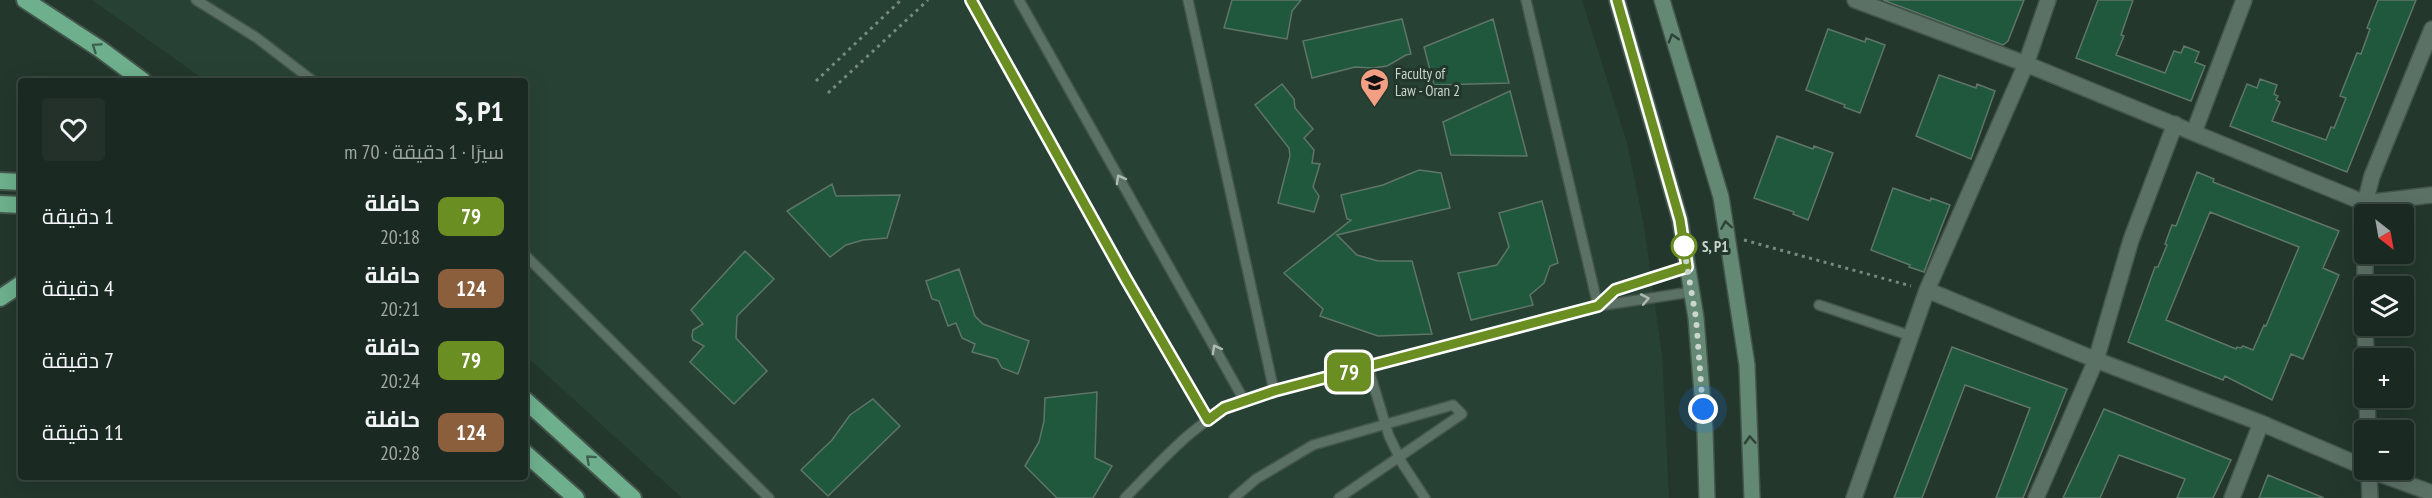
<!DOCTYPE html>
<html lang="ar">
<meta charset="utf-8">
<style>
:root{--surface:#1a2921;--page:#23312a;--text:#f1f3f6;--muted:#9fa6a5;--line:#38453f}
body{margin:0;font-family:"PT Sans Narrow",Cairo,sans-serif;background:var(--page);color:var(--text);direction:rtl;height:100vh;display:flex;flex-direction:column;font-size:22px;white-space:nowrap}
*{box-sizing:border-box;margin:0}
p{font-size:20px;color:var(--muted)}
.icon{flex:none;width:33px;height:33px;fill:none;stroke:currentColor;stroke-width:2;stroke-linecap:round;stroke-linejoin:round}
.map{position:relative;flex:1;overflow:hidden;direction:ltr}
.panel{position:absolute;left:18px;top:78px;width:510px;height:402px;display:flex;flex-direction:column;background:var(--surface);border-radius:6px;box-shadow:0 6px 24px #0002,0 0 0 2px var(--line);direction:rtl}
.panel>*{flex:none}
.badge{padding:0 12px;border-radius:9px;font-size:21px;line-height:39px}
.needle{width:39px;rotate:149deg}
.fabs{position:absolute;left:2354px;top:204px;display:grid;gap:12px}
.fabs a{display:grid;place-items:center;width:60px;height:60px;border-radius:6px;background:var(--surface);box-shadow:0 6px 24px #0002,0 0 0 2px var(--line);font-size:30px}
.you{position:absolute;width:30px;height:30px;margin:-15px;border:4px solid #fff;border-radius:50%;background:#1a73e8;box-shadow:0 0 0 9px #1a73e833}
.map>.badge{position:absolute;translate:-50% -50%;box-shadow:0 0 0 3px #fff}
.round{display:grid;place-items:center;flex:none;width:63px;height:63px;border-radius:6px;background:var(--page)}
.headline{display:flex;align-items:center;justify-content:space-between;height:102px;padding:0 24px}
h1{font-size:28px;font-weight:700;line-height:45px}
ul{padding:0;list-style:none}
li{display:flex;align-items:center;gap:18px;height:72px;padding:0 24px}
li div{flex:1}
li b{display:block;font-size:22px}
li em{font-style:normal}
li .badge{min-width:66px;font-weight:700;text-align:center}
.map>svg:first-child{display:block}
</style>
<div class="map">
<svg width="2432" height="498" viewBox="0 0 2432 498">
<rect width="100%" height="100%" fill="#23372c"/>
<!-- built -->
<path fill="#274234" d="M92,0H1582L1627,143L1644,226L1662,356L1669,498H682L525,355V81H206Z"/>
<!-- building -->
<path fill="#1f583d" stroke="#5f7568" stroke-width="1.5" fill-rule="evenodd" d="M1232,0H1301L1292,11L1287,39L1224,28Z
M1883,0H2024L2008,41L2003,45Z
M2098,0H2133L2121,35L2124,36L2116,55L2165,73L2174,51L2181,53L2184,46L2199,52L2195,62L2205,66L2191,101L2076,58Z
M2378,0H2416L2347,172L2230,126L2247,84L2257,88L2260,79L2277,85L2274,94L2278,96L2276,100L2280,102L2272,121L2326,140L2331,127L2334,128L2346,98L2340,96L2357,53L2361,54L2370,29L2367,28Z
M1402,19L1411,54L1406,55L1387,66L1373,68L1355,67L1312,78L1303,41Z
M1493,19L1509,83L1434,85L1424,47Z
M1828,29L1865,42L1866,38L1885,45L1860,113L1844,107L1845,105L1806,90Z
M1939,75L1976,88L1977,84L1995,91L1971,159L1916,136Z
M1282,84L1294,99L1295,108L1313,129L1304,138L1314,150L1312,163L1320,164L1313,187L1319,196L1314,212L1278,203L1290,156L1289,148L1255,105Z
M1510,91L1527,156L1451,155L1443,122Z
M1777,136L1813,149L1814,146L1833,153L1808,220L1793,214L1794,212L1754,198Z
M1419,170L1441,173L1450,208L1337,235L1357,255L1378,261H1412L1432,334L1378,336L1320,316L1323,309L1284,273L1351,220L1347,219L1341,195L1383,185Z
M2197,172L2214,179L2213,182L2339,231L2323,268L2339,275L2303,359L2291,354L2272,400L2225,376L2223,380L2128,342L2155,267H2158L2167,245L2165,244L2172,225L2176,226ZM2210,212L2299,247L2266,326L2264,325L2253,350L2243,346L2241,348L2237,347L2236,349L2166,320Z
M832,184L836,196L900,195L887,238L863,240L846,245L830,257L787,211Z
M1893,188L1930,201L1931,198L1950,205L1924,272L1909,267L1910,265L1871,250Z
M1542,201L1558,263L1550,266L1544,283L1530,295L1533,305L1471,320L1458,273L1497,265L1509,247L1499,213Z
M745,251L774,279L737,316L736,338L767,371L734,404L690,362L704,346L693,340L692,336L693,330L703,324L691,310Z
M959,269L975,316L983,324L1029,341L1018,374L1002,368L997,359L972,352L975,344L962,338L956,323L948,326L939,301L932,299L926,281Z
M1952,347L2067,389L2023,498H1996L2030,408L1965,385L1922,498H1894Z
M1097,392L1095,458L1112,466L1093,498H1057L1025,466L1039,442L1044,421L1045,398Z
M873,399L900,426L828,496L801,470L832,440L850,415Z
M2104,409L2231,460L2213,498H2177L2185,479L2119,455L2100,498H2063Z
M2268,475L2324,498H2259Z"/>
<g fill="none" stroke-linecap="round" stroke-linejoin="round">
<defs>
<path id="service" d="M196,0L257,38L313,81
M971,0L1126,279L1208,420
M1019,0L1244,400
M1188,0L1274,391
M1526,0L1598,306
M525,255L769,498
M1819,305L1911,336
M1598,306L1615,290L1687,267
M1368,367L1389,436L1402,463L1425,498
M1125,498C1161,462 1196,419 1244,400L1598,306L1691,292
M1234,498L1256,479L1313,445L1453,405L1462,414L1339,498"/>
<path id="minor" d="M1855,0L2026,64L2365,203L2432,195
M2194,132L2244,0
M2365,214V203L2372,176L2432,29
M2365,286V254
M1927,290L2096,360L2261,423L2364,467
M2365,326L2366,358
M2367,398L2368,430
M1854,498L1927,290L2026,64L2048,0
M2036,498L2096,360L2131,240L2175,124
M2232,498L2261,423
M2370,498L2369,470L2432,493"/>
<path id="secondary" d="M1617,0L1680,220L1696,318L1705,431L1707,498
M1662,0L1721,197L1747,365L1752,498"/>
<path id="trunk" d="M25,0L100,49L143,81
M0,181L21,182
M0,204L21,205
M0,298L21,284
M525,400L633,498
M525,453L576,498"/>
</defs>
<!-- service casing -->
<use href="#service" stroke="#44554c" stroke-width="12"/>
<!-- minor casing -->
<use href="#minor" stroke="#44554c" stroke-width="18"/>
<!-- secondary casing -->
<use href="#secondary" stroke="#44554c" stroke-width="18"/>
<!-- trunk casing -->
<use href="#trunk" stroke="#44554c" stroke-width="20"/>
<!-- path -->
<path stroke="#798980" stroke-width="3" stroke-dasharray="3 4.5" stroke-linecap="butt" d="M816,81L901,0
M828,93L928,0
M1744,240L1911,286"/>
<!-- service -->
<use href="#service" stroke="#5c7165" stroke-width="9"/>
<!-- minor -->
<use href="#minor" stroke="#5c7165" stroke-width="15"/>
<!-- secondary -->
<use href="#secondary" stroke="#638874" stroke-width="15"/>
<!-- trunk -->
<use href="#trunk" stroke="#6eb08d" stroke-width="16"/>
</g>
<!-- one-way arrows -->
<defs><path id="oneway-chevron" d="M-2-3.5L2.5 0L-2 3.5" fill="none" stroke-width="1.6" stroke-linecap="round" stroke-linejoin="round" transform="scale(1.5)"/></defs>
<g stroke="#2d4337">
<use href="#oneway-chevron" transform="translate(1673 38) rotate(-107)"/>
<use href="#oneway-chevron" transform="translate(1726 225) rotate(-99)"/>
<use href="#oneway-chevron" transform="translate(1750 440) rotate(-93)"/>
</g>
<g stroke="#3d614e">
<use href="#oneway-chevron" transform="translate(96 47) rotate(-146)"/>
<use href="#oneway-chevron" transform="translate(590 459) rotate(-138)"/>
</g>
<g stroke="#aebcb4">
<use href="#oneway-chevron" transform="translate(1120 179) rotate(-119)"/>
<use href="#oneway-chevron" transform="translate(1645 299) rotate(-11)"/>
<use href="#oneway-chevron" transform="translate(1216 349) rotate(-119)"/>
</g>
<g fill="none" stroke-linecap="round" stroke-linejoin="round">
<defs>
<path id="line" d="M971,0L1126,279L1208,420L1224,408L1274,391L1598,306L1615,290L1687,267L1680,220L1617,0"/>
</defs>
<!-- line casing -->
<use href="#line" stroke="#fff" stroke-width="14"/>
<!-- line -->
<use href="#line" stroke="#6b8e23" stroke-width="9"/>
<!-- walk -->
<path stroke="#cad5ce" stroke-width="6" stroke-dasharray="0 10.8" d="M1684,246L1683,243L1696,318L1703,409"/>
</g>
<!-- icons -->
<defs>
<symbol id="university-pin" viewBox="-11 -11 22 30"><path d="M0 17L-7.5 6A9.5 9.5 0 1 1 7.5 6Z" fill="#f39f83" stroke="#23372c"/><path d="M0-5L7-2L0 1L-7-2ZM-4 1L0 2.5L4 1V4Q0 6-4 4Z" fill="#111"/></symbol>
</defs>
<g fill-rule="evenodd">
<use href="#university-pin" x="1358" y="66" width="33" height="45"/>
</g>
<!-- markers -->
<circle fill="#fff" stroke="#6b8e23" stroke-width="3" cx="1684" cy="246" r="12"/>
<g text-anchor="middle" dominant-baseline="central" stroke-width="6" stroke-linejoin="round" paint-order="stroke">
<!-- poi labels -->
<g font-size="15" fill="#cad5ce" stroke="#23372c" text-anchor="start">
<text x="1395" y="73">Faculty of<tspan x="1395" dy="17">Law - Oran 2</tspan></text>
</g>
<!-- stop labels -->
<g font-size="15" font-weight="bold" fill="#cad5ce" stroke="#23372c" text-anchor="start">
<text x="1702" y="246">S, P1</text>
</g>
</g>
</svg>
<div class="fabs">
<a><svg class="needle" viewBox="-14 -14 28 28"><path d="M0-13l5 13h-10z" fill="#e53935"/><path d="M0 13l5-13h-10z" fill="#9fa6a5"/></svg></a>
<a><svg class="icon" aria-label="layers" viewBox="0 0 24 24"><path d="M12 4l9 5-9 5-9-5zM3 14l9 5 9-5"/></svg></a>
<a>+</a>
<a>−</a>
</div>
<div class="you" style="left:1703px;top:409px"></div>
<b class="badge" style="left:1349px;top:372px;background:#6b8e23;color:#fff">79</b>
<section class="panel">
<div class="headline"><div><h1>S, P1</h1><p>سيرًا · 1 دقيقة · 70 m</p></div><a class="round"><svg class="icon" aria-label="heart" viewBox="0 0 24 24"><path d="M12 20l-8-8c-3-5 5-10 8-4 3-6 11-1 8 4z"/></svg></a></div>
<ul>
<li><span class="badge" style="background:#6b8e23;color:#fff">79</span><div><b>حافلة</b><p>20:18</p></div><em>1 دقيقة</em></li>
<li><span class="badge" style="background:#8b5e3c;color:#fff">124</span><div><b>حافلة</b><p>20:21</p></div><em>4 دقيقة</em></li>
<li><span class="badge" style="background:#6b8e23;color:#fff">79</span><div><b>حافلة</b><p>20:24</p></div><em>7 دقيقة</em></li>
<li><span class="badge" style="background:#8b5e3c;color:#fff">124</span><div><b>حافلة</b><p>20:28</p></div><em>11 دقيقة</em></li>
</ul>
</section>
</div>
